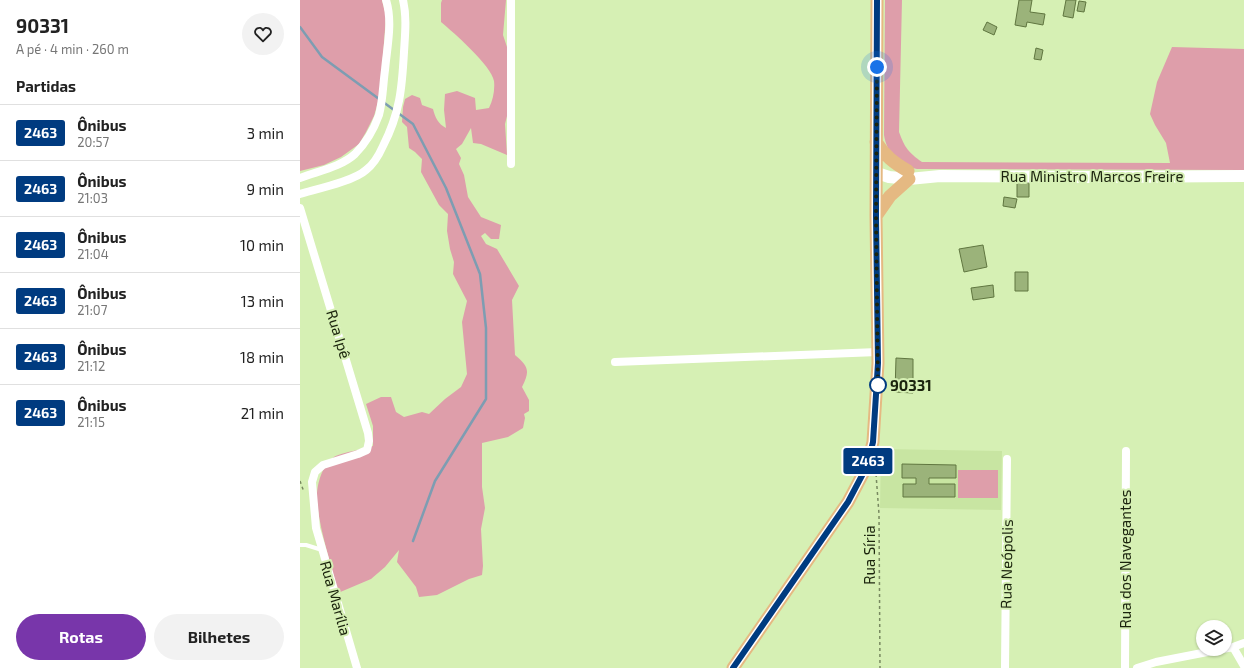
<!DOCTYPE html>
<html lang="pt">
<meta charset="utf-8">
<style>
:root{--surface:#fff;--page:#f2f2f2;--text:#222;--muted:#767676;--line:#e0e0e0;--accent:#7836aa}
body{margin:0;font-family:"Exo 2",sans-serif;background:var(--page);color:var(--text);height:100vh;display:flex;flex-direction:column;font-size:15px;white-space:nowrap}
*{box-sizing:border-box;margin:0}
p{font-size:13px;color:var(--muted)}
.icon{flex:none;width:22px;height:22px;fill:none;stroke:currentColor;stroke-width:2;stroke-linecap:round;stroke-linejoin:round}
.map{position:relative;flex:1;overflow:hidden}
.side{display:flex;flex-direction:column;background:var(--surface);width:300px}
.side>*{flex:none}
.badge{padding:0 8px;border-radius:3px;font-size:14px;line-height:26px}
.buttons{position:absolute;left:896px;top:620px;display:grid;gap:8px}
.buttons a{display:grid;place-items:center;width:36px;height:36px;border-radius:50%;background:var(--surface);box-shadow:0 1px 3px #0004;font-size:20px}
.you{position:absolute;width:20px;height:20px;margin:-10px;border:3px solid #fff;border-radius:50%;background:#1a73e8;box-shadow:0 0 0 6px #1a73e833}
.map>.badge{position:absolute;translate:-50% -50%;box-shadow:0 0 0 2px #fff}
h2{padding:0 16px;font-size:15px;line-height:36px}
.round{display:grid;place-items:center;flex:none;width:42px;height:42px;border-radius:21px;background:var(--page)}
.summary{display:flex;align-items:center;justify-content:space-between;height:68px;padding:0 16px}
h1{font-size:19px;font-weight:700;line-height:30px}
.cta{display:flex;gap:8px;margin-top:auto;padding:8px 16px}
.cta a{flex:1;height:46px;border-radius:24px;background:var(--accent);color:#fff;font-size:16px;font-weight:700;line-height:46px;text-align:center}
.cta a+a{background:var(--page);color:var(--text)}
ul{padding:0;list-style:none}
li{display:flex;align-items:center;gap:12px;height:56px;padding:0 16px;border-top:1px solid var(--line)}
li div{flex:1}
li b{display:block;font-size:15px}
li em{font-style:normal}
li .badge{min-width:44px;font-weight:700;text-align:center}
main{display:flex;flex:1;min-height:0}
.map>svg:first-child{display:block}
</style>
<main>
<section class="side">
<div class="summary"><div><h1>90331</h1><p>A pé · 4 min · 260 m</p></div><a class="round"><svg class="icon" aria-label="heart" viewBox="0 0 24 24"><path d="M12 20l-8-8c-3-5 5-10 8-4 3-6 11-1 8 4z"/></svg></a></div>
<h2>Partidas</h2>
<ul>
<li><span class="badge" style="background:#003b80;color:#fff">2463</span><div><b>Ônibus</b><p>20:57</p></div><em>3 min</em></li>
<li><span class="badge" style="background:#003b80;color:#fff">2463</span><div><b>Ônibus</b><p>21:03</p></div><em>9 min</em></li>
<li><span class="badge" style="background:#003b80;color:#fff">2463</span><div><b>Ônibus</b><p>21:04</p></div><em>10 min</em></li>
<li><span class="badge" style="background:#003b80;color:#fff">2463</span><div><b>Ônibus</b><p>21:07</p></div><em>13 min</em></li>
<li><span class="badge" style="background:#003b80;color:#fff">2463</span><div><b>Ônibus</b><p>21:12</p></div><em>18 min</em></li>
<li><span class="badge" style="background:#003b80;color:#fff">2463</span><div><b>Ônibus</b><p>21:15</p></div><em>21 min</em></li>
</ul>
<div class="cta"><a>Rotas</a><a>Bilhetes</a></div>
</section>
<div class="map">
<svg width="944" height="668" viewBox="0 0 944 668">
<rect width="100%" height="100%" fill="#d6f0b4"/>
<!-- built -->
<path fill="#c8e5a2" d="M581,449L702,451L701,510L580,508Z"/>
<!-- green -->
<path fill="#de9eaa" d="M0,0H82L86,16L80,95L74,116L66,132L59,144L41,157L24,165L0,171Z
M142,0H206L203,35L207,47L208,112L205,124L207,155L181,144L173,143L171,128L162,144L156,149L161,158L159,164L164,175L168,197L181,217L201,225L199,239H191L185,233L181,236L186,244L197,249L219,286L212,300L215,355C229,367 230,371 222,387L229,400V411L224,414L225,418L223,428L208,437L182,443V487L185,508L181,529L183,566L182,575L169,579L137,595L119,597L116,587L97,562L99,550L85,567L71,579L38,593C31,563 20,532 17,502C16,487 21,466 34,457C40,453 64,449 73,446V426L66,404L81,397H91L96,412L104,417L122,412L129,414L145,399L161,387L167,374L162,322L167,301L153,274L154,262L150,249L147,231L148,214L139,205L121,172L122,159L115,152L109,148L107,127L102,122L103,107L105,99L112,95L120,98L122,105L133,109C135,117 138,124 146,128L144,110L145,94L157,91L175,98L176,110L189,108C193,100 195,90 194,81C191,65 154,33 141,22V3Z
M585,0H602L599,132C605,148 608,152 622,162L870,163L866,143L855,125L850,114L857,82L872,47L944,49V170L617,169C599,165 587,154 584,135Z
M658,470H698V498H658Z"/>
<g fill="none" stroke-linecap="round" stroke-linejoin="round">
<!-- stream -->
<path stroke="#7d9db2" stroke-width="2.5" d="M0,27L22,57L113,124L146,188L180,274L186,328V399L135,481L113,541"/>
</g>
<!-- building -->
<path fill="#9bb37a" stroke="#607640" d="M719,0H732L730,12L745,14L743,25L727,22L726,27L715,25Z
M766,0H776L773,18L763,16Z
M779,1L786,2L784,12L777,11Z
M687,22L697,27L694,35L683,30Z
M736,48L743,50L741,60L734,59Z
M717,182H729V197H717Z
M704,197L717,199L715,208L703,206Z
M683,245L687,267L664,272L659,249Z
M715,272H728V291H715Z
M693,285L694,297L673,300L671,288Z
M596,358L613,359V393L595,392Z
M602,464L656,465V478H629V484H655V497H603V484H616V478H602Z"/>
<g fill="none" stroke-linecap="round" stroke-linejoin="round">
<!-- path -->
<path stroke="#788960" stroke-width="1.5" stroke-dasharray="3 3" stroke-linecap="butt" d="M576,474L579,514L580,668
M0,481L4,492"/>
<!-- lane -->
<path stroke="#fff" stroke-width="4" d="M0,545H6L22,550"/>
<!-- street -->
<path stroke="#fff" stroke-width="8" d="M211,0V164
M0,178C18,171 41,167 55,154C66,143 74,129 79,115C83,100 83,84 85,70C87,47 93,22 86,0
M0,194C17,189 54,181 66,170C74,164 79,155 83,146C100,113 102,88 104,52C105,35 107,17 103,0
M0,208L68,433L69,441L67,450L58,454L23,465L15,472L12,482L16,528L57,668
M315,362L578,352
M933,647L944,666
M705,668L707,459
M825,668L826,451
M837,668L856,662L933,647L944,643"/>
<!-- secondary -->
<path stroke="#fff" stroke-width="12" d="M577,173L589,177L609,179L640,176L794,177L944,176"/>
<!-- primary -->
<path stroke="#e5b982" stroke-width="13" d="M576,142C585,156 594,163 608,171
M576,216L590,196L609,179
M433,668L548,502L567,466L573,442L578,363L576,216L577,0"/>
</g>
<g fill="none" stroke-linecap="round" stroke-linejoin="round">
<defs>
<path id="line" d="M433,668L548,502L567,466L573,442L578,363L576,216L577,0"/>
</defs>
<!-- line casing -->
<use href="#line" stroke="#fff" stroke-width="9"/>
<!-- line -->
<use href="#line" stroke="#003b80" stroke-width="6"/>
<!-- walk -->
<path stroke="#1b240d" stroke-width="4" stroke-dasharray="0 7.2" d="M577,67L576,216L578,389V385"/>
</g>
<!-- markers -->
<circle fill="#fff" stroke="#003b80" stroke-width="2" cx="578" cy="385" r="8"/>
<g text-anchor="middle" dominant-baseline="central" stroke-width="4" stroke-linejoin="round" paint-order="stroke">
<!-- street labels -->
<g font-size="15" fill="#1b240d" stroke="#d6f0b4">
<text x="792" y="176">Rua Ministro Marcos Freire</text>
<text transform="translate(39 334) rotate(73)">Rua Ipê</text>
<text transform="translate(569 555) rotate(-90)">Rua Síria</text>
<text transform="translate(825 559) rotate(-90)">Rua dos Navegantes</text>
<text transform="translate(706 564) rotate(-89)">Rua Neópolis</text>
<text transform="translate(36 598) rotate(74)">Rua Marília</text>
</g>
<!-- stop labels -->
<g font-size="15" font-weight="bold" fill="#1b240d" stroke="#d6f0b4" text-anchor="start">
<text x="590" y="385">90331</text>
</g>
</g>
</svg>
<div class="buttons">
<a><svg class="icon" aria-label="layers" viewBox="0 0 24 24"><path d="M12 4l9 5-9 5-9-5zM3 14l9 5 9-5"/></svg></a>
</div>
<div class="you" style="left:577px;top:67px"></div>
<b class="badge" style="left:568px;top:461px;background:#003b80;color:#fff">2463</b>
</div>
</main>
